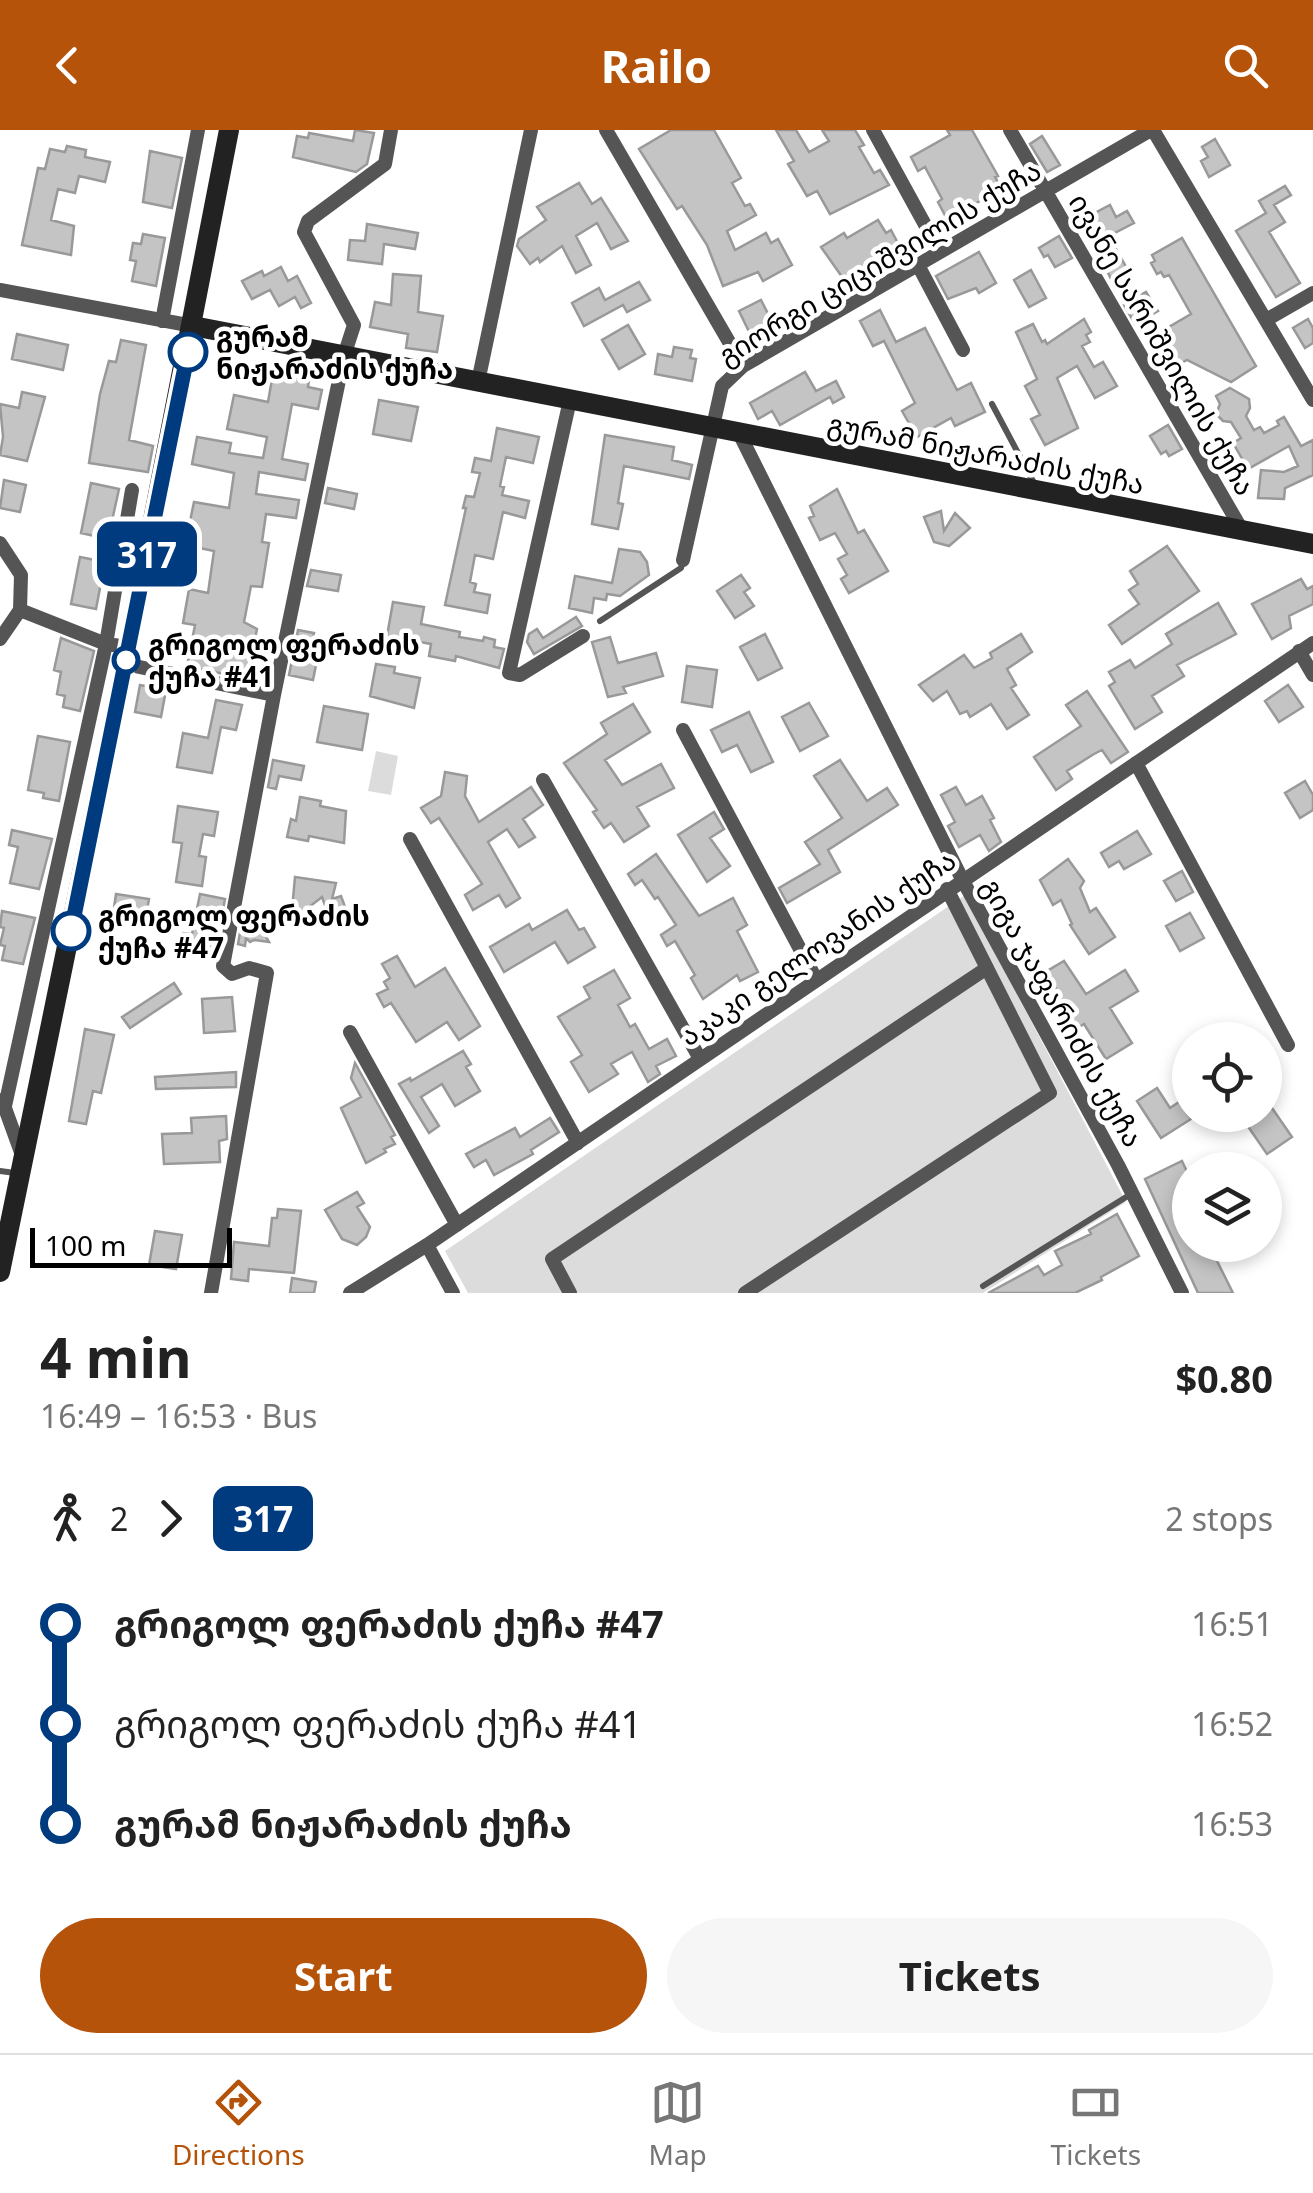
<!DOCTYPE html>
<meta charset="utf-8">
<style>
:root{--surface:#fff;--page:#f6f6f6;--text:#222;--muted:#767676;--line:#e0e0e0;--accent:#b45309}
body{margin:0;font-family:"Noto Sans","Noto Sans Georgian",sans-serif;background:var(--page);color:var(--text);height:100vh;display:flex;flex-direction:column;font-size:38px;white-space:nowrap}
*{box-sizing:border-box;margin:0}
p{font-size:32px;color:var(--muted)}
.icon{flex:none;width:55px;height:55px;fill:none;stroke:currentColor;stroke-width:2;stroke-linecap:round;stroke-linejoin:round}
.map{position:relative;height:1163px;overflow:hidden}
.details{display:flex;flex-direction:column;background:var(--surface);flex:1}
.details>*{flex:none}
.badge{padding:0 20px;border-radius:15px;font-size:35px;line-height:65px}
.controls{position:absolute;left:1172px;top:892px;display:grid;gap:20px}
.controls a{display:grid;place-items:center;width:110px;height:110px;border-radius:50%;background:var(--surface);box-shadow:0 5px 15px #0003;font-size:50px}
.scale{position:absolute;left:30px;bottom:25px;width:202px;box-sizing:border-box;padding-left:10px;border:5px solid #000;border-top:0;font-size:28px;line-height:35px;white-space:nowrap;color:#000;-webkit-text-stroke:8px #fff;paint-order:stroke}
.map>.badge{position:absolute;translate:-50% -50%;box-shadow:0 0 0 5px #fff}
.legs{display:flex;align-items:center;gap:15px;height:110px;padding:0 40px;font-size:32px}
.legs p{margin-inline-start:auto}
.headline{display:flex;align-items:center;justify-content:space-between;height:170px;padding:0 40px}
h1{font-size:55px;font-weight:700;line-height:75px}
.button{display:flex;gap:20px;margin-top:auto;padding:20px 40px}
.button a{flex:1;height:115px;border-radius:60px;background:var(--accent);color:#fff;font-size:40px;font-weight:700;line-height:115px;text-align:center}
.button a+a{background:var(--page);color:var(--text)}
ul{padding:0 40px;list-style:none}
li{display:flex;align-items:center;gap:35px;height:100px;font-size:38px}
li i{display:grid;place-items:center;width:15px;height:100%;margin:0 12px;background:currentColor}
li i::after{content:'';width:25px;height:25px;margin:-12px;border:8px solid;border-radius:50%;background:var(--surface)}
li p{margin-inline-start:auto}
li:first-child i{background:linear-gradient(#0000 50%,currentColor 0)}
li:last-child i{background:linear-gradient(currentColor 50%,#0000 0)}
header{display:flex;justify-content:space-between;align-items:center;height:130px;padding:0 40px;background:var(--accent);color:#fff;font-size:45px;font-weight:700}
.dock{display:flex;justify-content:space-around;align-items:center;height:140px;border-top:2px solid var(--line);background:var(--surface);font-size:28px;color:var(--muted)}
.dock a{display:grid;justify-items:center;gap:5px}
.dock .selected{color:var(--accent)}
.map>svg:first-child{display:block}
</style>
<header><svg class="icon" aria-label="back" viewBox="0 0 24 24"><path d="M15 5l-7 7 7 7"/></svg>Railo<svg class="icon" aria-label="search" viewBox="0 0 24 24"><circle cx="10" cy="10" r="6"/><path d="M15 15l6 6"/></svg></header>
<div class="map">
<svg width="1313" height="1163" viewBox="0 0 1313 1163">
<rect width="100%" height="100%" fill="#fff"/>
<!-- green -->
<path fill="#dcdcdc" d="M376,621L398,626L391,665L368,661Z
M965,765L1126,1072L983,1163H468L445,1121Z"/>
<!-- building -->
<path fill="#c4c4c4" stroke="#999" stroke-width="2.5" d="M355,0L374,3L367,34L356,42L293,27L297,6L308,8L309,3L353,11Z
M671,0H714L741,48L732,53L745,76L750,74L756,85L727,101L735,120L766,103L771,113L778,109L792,135L763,151L758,142L723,156L707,115L682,76L677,79L639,19Z
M776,0H796L809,22L829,11L822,0H855L864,15L859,17L874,43L880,40L889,55L830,84L817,61L807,66L788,34L794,31Z
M947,0H972L998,46L995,47L1002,59L947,89L938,72L942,69L925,37L918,41L911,27L950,5Z
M1042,6L1060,35L1047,42L1030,14Z
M1215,9L1230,35L1209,47L1201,31L1208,27L1202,17Z
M67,16L86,20L85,27L110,32L105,52L79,46L75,63L58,59L51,90L74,96L71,125L22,115L38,38L45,39L50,19L65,22Z
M150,21L182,28L172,78L143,72Z
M579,53L592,74L601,68L628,111L611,119L597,93L576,106L591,135L576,143L562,116L540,132L538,128L530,134L517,116L519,109L546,90L537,77Z
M1285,56L1291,65L1274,75L1285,92L1269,102L1300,153L1276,167L1236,101L1266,83L1259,71Z
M1110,75L1116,87L1127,81L1134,93L1109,106L1130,144L1113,153L1086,98L1095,92L1091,85Z
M878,90L886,103L891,100L901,119L862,141L868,151L852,161L821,117L844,103L847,108Z
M367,94L418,103L415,119L384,114L382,134L348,130L350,110L365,111Z
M143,104L165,108L156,156L132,151L136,131L130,130L133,113L141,114Z
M1059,106L1072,128L1055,137L1048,125L1044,127L1039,118Z
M1182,108L1256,236L1231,252L1187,230L1168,240L1162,230L1167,228L1157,210L1165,206L1162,201L1191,184L1169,145L1164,147L1161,142L1157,144L1151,133L1155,131L1152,125Z
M979,122L996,153L979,163L976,158L948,169L936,146Z
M281,137L288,151L297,146L311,173L301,178L295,167L279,176L270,160L252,169L242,151L262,141L264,146Z
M1031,140L1046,168L1029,177L1014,150Z
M393,144L421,146L418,182L443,186L437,222L406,218L408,204L370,197L375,172L391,175Z
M639,152L650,170L627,182L623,175L584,196L572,173L599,158L605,170Z
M1146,162L1158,181L1135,194L1124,175Z
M761,170L778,203L755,214L739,181Z
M880,180L896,212L925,198L957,260L971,253L985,282L955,296L951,288L917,307L902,281L915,273L884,211L873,216L860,191Z
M1084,189L1091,202L1086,205L1090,212L1082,216L1094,237L1103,232L1117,256L1095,268L1077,236L1057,248L1078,298L1045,315L1031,289L1040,285L1025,256L1037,249L1016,202L1033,194L1042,212L1045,210L1047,214Z
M1308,189L1313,198V213L1305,218L1293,198Z
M628,195L645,224L619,239L602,210Z
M17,204L68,215L63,240L12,229Z
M121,210L146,215L129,310L153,316L148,342L89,333L100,264L109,231L116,232Z
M674,217L692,220L690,228L696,229L692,251L655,244L658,224L672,227Z
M805,242L816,261L836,251L844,267L833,273L830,267L780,295L772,281L758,289L750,273Z
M273,243L309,250L308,257L322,260L318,279L292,274L282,329L308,334L305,350L259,342L256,364L299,370L296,388L266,384L262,412L269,413L262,457L251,456L244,492L257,499L247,549L187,536L195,495L183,493L189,459L208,463L214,421L185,415L194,372L229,378L234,343L192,334L197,307L231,313L229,323L263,328L267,307L227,299L234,265L268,272Z
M1230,258L1249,269L1250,278L1246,286L1254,300L1260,297L1264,303L1279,295L1277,291L1284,287L1301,316L1313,310V345L1285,358L1284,369L1258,368L1261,340L1284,342L1298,336L1289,316L1248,339L1233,313L1241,308L1231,292L1223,291L1216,284L1220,274L1216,266Z
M22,262L45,267L27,331L0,325L3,307L0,274L19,278Z
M379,270L418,277L411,311L373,304Z
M1168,295L1182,319L1169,326L1166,321L1161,324L1150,306Z
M497,298L539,307L533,333L506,327L500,356L504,357L502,365L529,371L525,388L503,382L493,429L475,425L470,452L476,454L474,462L490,465L487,483L445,475L466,378H463L466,366L474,367L480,343L472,342L475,328L491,331Z
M605,305L674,317L672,330L692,335L689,349L624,336L618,373L623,374L618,399L592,394Z
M4,350L26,355L20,382L0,378Z
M91,353L119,359L108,409L81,403Z
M328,358L357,364L354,379L325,373Z
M837,359L858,403L864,400L888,441L849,463L841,449L847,445L838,429L847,424L835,403L820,410L809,388L814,386L810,376Z
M941,381L944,401L955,383L970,398L949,416L934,412L924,387Z
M1167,416L1199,461L1122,514L1109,495L1139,474L1129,460L1138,454L1130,441Z
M619,419L640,422L647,432L649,445L620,466L607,464L606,470L594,468L592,483L569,478L575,446L612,453Z
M80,427L105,432L96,479L71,474Z
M311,440L341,445L338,461L307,456Z
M741,445L750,458L744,462L754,476L735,488L717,461Z
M1301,449L1307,459L1313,456V474L1289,486L1291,498L1272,509L1252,474Z
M393,472L424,477L421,494L460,502L459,507L483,511L484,507L495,510L494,517L504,519L499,538L456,526L455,531L429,526L431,514L387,506Z
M1218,473L1236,504L1177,535L1184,546L1152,566L1162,582L1135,599L1109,556L1115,552L1109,542L1130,530L1135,538L1172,514L1166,504Z
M576,487L582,496L534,524L527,512L529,504L537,499L543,508Z
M298,500L314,503L311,519L319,520L313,550L289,545Z
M765,504L782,538L758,550L740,517Z
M1021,504L1032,522L1007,539L1016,555L1011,558L1029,585L1007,599L991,574L970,587L967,581L960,584L947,561L933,571L919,555L964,525L974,538L992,528L990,523Z
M610,507L618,533L656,523L663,546L623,557L626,563L608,567L592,512Z
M61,508L94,521L80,581L63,577L65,566L57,564L61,542L54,540Z
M376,534L395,537L394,543L420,548L414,578L370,566Z
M687,536L717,540L712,577L682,572Z
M140,555L166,560L161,587L135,582Z
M1288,555L1303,577L1279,592L1265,571Z
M1087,561L1128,622L1111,633L1102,620L1094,624L1067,641L1072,649L1056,660L1034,627L1081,596L1066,575Z
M216,570L242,575L236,600L221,597L212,643L177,637L183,603L208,608Z
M809,573L828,606L800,621L782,587Z
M633,574L650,602L605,630L622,655L661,634L674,658L637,677L649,696L624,712L611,693L604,698L593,682L597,680L564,633L607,604L601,593Z
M324,576L368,584L362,620L317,612Z
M749,582L773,632L751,642L737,615L722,622L711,600Z
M38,606L70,612L59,671L43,668L44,663L28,660Z
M273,630L304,636L301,650L279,646L276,659L268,657Z
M840,630L867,671L887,658L898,675L828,720L840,742L787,773L779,758L820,734L805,712L842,688L814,646Z
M445,642L467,646L465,666L479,692L531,657L543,675L523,689L535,707L519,717L507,699L488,712L520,768L506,777L499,765L473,780L465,765L482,754L439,688L431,693L421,678L441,666Z
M1305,651L1313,665V680L1300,688L1285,663Z
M956,657L966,675L982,666L994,688L990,690L1001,712L989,721L980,705L959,717L948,696L955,692L941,665Z
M300,667L321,671L320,676L346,681L344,713L309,706L308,711L287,707L291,689L296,691Z
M178,676L218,682L214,706L203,704L199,726L206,727L202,756L176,752L182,713L173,712Z
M714,682L724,699L710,708L730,736L707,752L678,705Z
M12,700L52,709L39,759L10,753L18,717L9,715Z
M1137,701L1151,724L1124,739L1119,731L1109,737L1101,723Z
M656,724L699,786L733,768L747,795L737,801L758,842L740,851L737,845L703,869L691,848L695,845L675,811L667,816L661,805L676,795L658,767L655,769L642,750L635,755L628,744Z
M1068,729L1084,751L1080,758L1090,782L1096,778L1115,807L1089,824L1070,795L1072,794L1061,770L1053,775L1040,750Z
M1182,741L1193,762L1176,771L1164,751Z
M295,747L336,753L332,769L341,766L347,782L335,786L333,781L328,784L322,767L291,791Z
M116,764L149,769L144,797L112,791Z
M200,764L225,769L214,827L180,821L183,803L192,804Z
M567,780L579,800L584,798L595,817L568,833L555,812L504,842L490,817L529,794L532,800Z
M2,781L35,788L23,834L2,830L5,816L0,815L4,798L0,797Z
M1190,783L1204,808L1180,821L1166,796Z
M270,786L278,793L264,803L269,812L254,810L250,812L246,808L245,816L238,814L242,791L259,795Z
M397,826L415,857L445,838L480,896L459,910L447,892L416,912L391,873L384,877L377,864L388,859L384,852L390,848L382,834Z
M1064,831L1086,864L1125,840L1138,861L1110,878L1132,913L1106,929L1084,894L1069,903L1061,890L1069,885L1047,841Z
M614,840L630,868L618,875L630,897L635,894L649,919L667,909L676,926L656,936L660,944L648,952L632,922L611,934L618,944L589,962L571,932L582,925L558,887L590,868L584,857Z
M174,853L181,864L130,898L122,887Z
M232,867L235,901L204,903L202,869Z
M85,899L114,905L101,963L93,961L86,994L69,991Z
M463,921L471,934L466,937L480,961L455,976L442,954L421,967L439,996L429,1003L399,954L410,948L411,951Z
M355,933L395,1005L391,1007L395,1014L384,1019L386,1022L366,1033L341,978L361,967L351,948Z
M236,942V957L156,959L155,947Z
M1157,958L1170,978L1179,972L1191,989L1161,1008L1137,971Z
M1272,978L1292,1007L1267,1024L1247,995Z
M226,986L227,1009L219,1011L220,1032L164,1034L162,1004L192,1003L191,988Z
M550,988L559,1002L531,1020L533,1024L494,1045L486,1030L474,1037L466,1024L515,998L520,1007Z
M1182,1031L1190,1048V1115H1209L1233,1163H1198L1145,1049Z
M357,1062L364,1073L357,1077L370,1097L366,1107L357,1115L342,1109L325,1080Z
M278,1079L301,1081L294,1143L249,1139L248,1151L231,1149L234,1112L269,1116L272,1088H277Z
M1117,1084L1139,1126L1101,1147L1102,1150L1075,1163H988L1038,1136L1044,1145L1062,1135L1055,1121L1091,1104L1089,1100Z
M155,1101L182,1105L176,1139L149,1135Z
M292,1148L316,1152L314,1163H290Z"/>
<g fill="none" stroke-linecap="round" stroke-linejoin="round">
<!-- lane -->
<path stroke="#555" stroke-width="6" d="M992,274L1035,355
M600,491L681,438L683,431
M0,1041L15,1043
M983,1156L1131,1064"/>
<!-- street -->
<path stroke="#555" stroke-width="14" d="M606,0L743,236
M873,0L940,122
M1010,0L1242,400
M1153,0L1313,270
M918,135L963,220
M0,160L193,196
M1266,190L1313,163
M162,191L198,0
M478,252L531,0
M570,270L509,543L520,545L583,506
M739,303L962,749L1118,1035L1182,1163
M0,413L21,445L20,480L106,514L128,517
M683,430L722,256L743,236L1151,0
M0,509L20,480
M1299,521L1313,545
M125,534L274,565
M683,600L816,849
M1136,633L1288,915
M543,650L699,927
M410,709L578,1013
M350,902L457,1095
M2,970L22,1025
M5,976L106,514L132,360
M427,1115L453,1163
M211,1163L267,843L249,838L232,844L223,836L274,565L344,226L354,195L304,102L308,91L385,34L391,0
M350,1163L427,1115L1313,513
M570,1163L552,1129L987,838
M745,1163L1050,963L947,759"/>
<!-- secondary -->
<path stroke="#222" stroke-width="20" d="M193,196L1313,414
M0,1142L125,534L229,0"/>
</g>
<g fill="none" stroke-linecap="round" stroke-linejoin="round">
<defs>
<path id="line-1" d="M71,801L188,222"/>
</defs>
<!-- line-1 casing -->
<use href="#line-1" stroke="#fff" stroke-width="22"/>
<!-- line-1 -->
<use href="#line-1" stroke="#003b80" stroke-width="15"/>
</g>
<!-- markers -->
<g fill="#fff" stroke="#003b80" stroke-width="5">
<circle cx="188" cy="222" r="18"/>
<circle cx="126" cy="530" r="12"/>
<circle cx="71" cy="801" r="18"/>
</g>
<g text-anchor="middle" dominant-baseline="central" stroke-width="9" stroke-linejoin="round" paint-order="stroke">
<!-- street labels -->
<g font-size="28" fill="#000" stroke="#fff">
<text transform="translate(879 132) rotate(-31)">გიორგი ციციშვილის ქუჩა</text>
<text transform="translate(1163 214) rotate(60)">ივანე სარიშვილის ქუჩა</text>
<text transform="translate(986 323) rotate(11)">გურამ ნიჟარაძის ქუჩა</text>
<text transform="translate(817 817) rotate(-34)">აკაკი გელოვანის ქუჩა</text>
<text transform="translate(1063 882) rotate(61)">გიგა ჯაფარიძის ქუჩა</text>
</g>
<!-- stop labels -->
<g font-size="28" font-weight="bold" fill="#000" stroke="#fff" text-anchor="start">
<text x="216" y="206">გურამ<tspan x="216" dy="32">ნიჟარაძის ქუჩა</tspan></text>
<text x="148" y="514">გრიგოლ ფერაძის<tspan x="148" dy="32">ქუჩა #41</tspan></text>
<text x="98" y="785">გრიგოლ ფერაძის<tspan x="98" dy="32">ქუჩა #47</tspan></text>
</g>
</g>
</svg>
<div class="controls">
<a><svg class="icon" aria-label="locate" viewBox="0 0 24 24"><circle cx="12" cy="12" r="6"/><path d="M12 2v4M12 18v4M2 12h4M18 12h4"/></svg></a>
<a><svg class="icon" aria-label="layers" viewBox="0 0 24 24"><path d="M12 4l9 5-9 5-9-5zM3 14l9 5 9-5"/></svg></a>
</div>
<div class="scale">100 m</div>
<b class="badge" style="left:147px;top:424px;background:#003b80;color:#fff">317</b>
</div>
<section class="details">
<div class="headline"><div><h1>4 min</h1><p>16:49 – 16:53 · Bus</p></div><b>$0.80</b></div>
<div class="legs"><svg class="icon" aria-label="walk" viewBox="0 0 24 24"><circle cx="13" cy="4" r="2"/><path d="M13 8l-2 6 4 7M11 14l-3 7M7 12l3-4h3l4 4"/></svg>2<svg class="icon" aria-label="forward" viewBox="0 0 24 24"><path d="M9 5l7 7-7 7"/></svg><b class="badge" style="background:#003b80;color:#fff">317</b><p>2 stops</p></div>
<ul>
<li><i style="color:#003b80"></i><b>გრიგოლ ფერაძის ქუჩა #47</b><p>16:51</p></li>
<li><i style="color:#003b80"></i><span>გრიგოლ ფერაძის ქუჩა #41</span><p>16:52</p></li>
<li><i style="color:#003b80"></i><b>გურამ ნიჟარაძის ქუჩა</b><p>16:53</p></li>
</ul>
<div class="button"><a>Start</a><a>Tickets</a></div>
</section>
<nav class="dock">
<a class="selected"><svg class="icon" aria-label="directions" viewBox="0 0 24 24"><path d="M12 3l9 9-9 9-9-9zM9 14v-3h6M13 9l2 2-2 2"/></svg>Directions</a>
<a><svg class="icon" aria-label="map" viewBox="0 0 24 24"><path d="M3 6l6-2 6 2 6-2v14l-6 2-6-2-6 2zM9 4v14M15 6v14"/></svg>Map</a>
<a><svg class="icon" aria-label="tickets" viewBox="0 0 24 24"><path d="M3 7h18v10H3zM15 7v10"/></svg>Tickets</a>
</nav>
